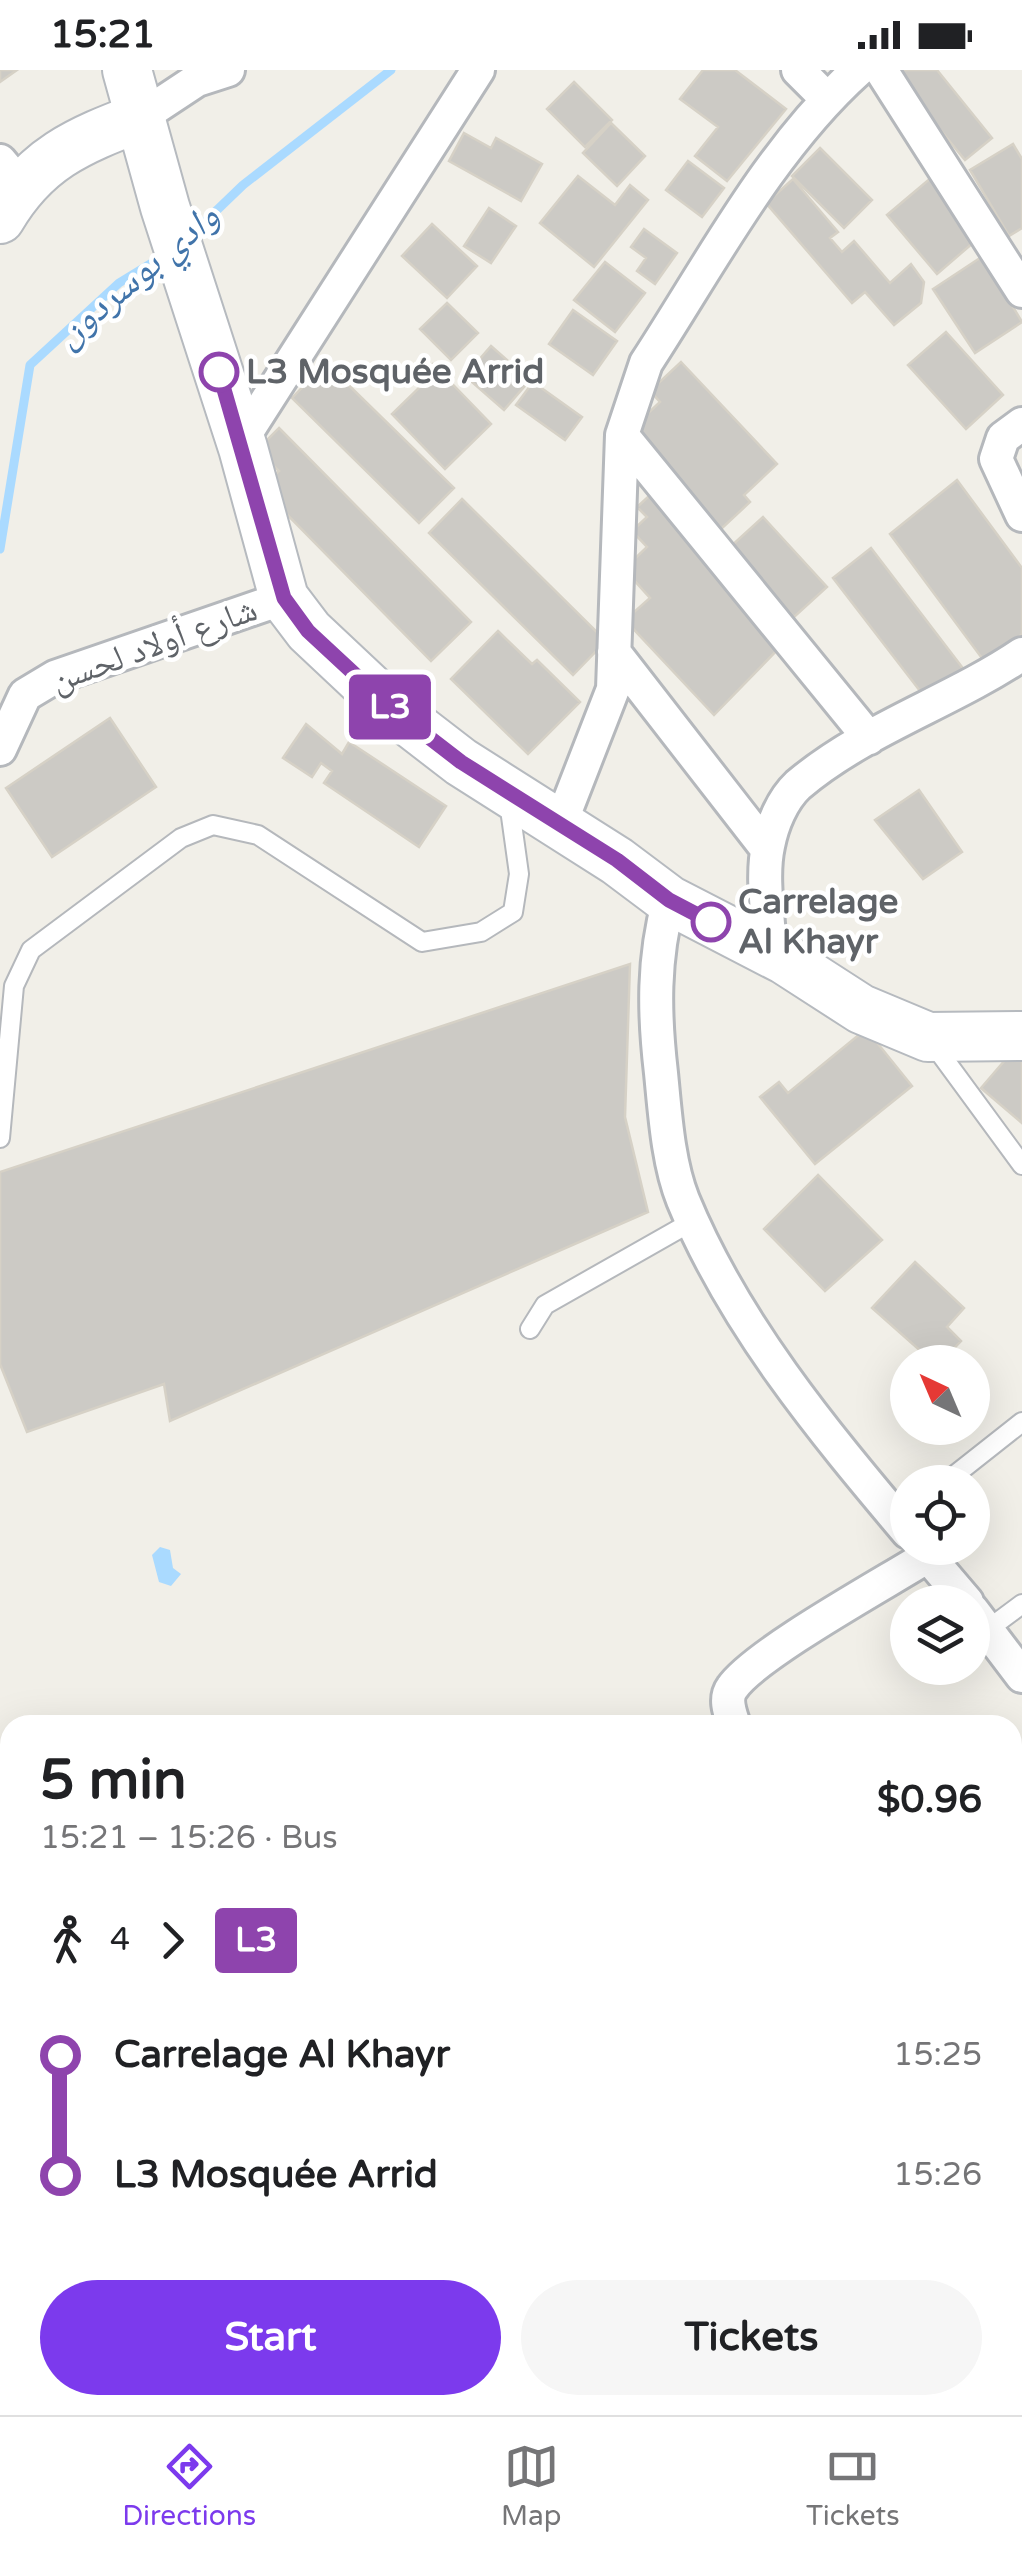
<!DOCTYPE html>
<meta charset="utf-8">
<style>
:root{--surface:#fff;--page:#f6f6f6;--text:#202124;--muted:#757577;--line:#e0e0e0;--accent:#7c3aed}
body{margin:0;font-family:"Varela Round","Noto Naskh Arabic",sans-serif;background:var(--page);color:var(--text);height:100vh;display:flex;flex-direction:column;font-size:38px;white-space:nowrap}
*{box-sizing:border-box;margin:0}
p{font-size:32px;color:var(--muted)}
.icon{flex:none;width:55px;height:55px;fill:none;stroke:currentColor;stroke-width:2;stroke-linecap:round;stroke-linejoin:round}
.map{position:relative;flex:1;overflow:hidden}
.sheet{position:absolute;left:0px;top:1645px;width:1022px;height:700px;display:flex;flex-direction:column;background:var(--surface);border-radius:30px 30px 0 0;box-shadow:0 10px 40px #0002}
.sheet>*{flex:none}
.badge{padding:0 20px;border-radius:8px;font-size:35px;line-height:65px}
.needle{width:65px;rotate:316deg}
.tools{position:absolute;left:890px;top:1275px;display:grid;gap:20px}
.tools a{display:grid;place-items:center;width:100px;height:100px;border-radius:50%;background:var(--surface);box-shadow:0 10px 40px #0002;font-size:50px}
.map>.badge{position:absolute;translate:-50% -50%;box-shadow:0 0 0 5px #fff}
.legs{display:flex;align-items:center;gap:15px;height:110px;padding:0 40px;font-size:32px}
.legs p{margin-inline-start:auto}
.overview{display:flex;align-items:center;justify-content:space-between;height:170px;padding:0 40px}
h1{font-size:55px;font-weight:800;line-height:75px}
.button{display:flex;gap:20px;margin-top:auto;padding:20px 40px}
.button a{flex:1;height:115px;border-radius:60px;background:var(--accent);color:#fff;font-size:40px;font-weight:800;line-height:115px;text-align:center}
.button a+a{background:var(--page);color:var(--text)}
ul{padding:0 40px;list-style:none}
li{display:flex;align-items:center;gap:35px;height:120px;font-size:38px}
li i{display:grid;place-items:center;width:15px;height:100%;margin:0 12px;background:currentColor}
li i::after{content:'';width:25px;height:25px;margin:-12px;border:8px solid;border-radius:50%;background:var(--surface)}
li p{margin-inline-start:auto}
li:first-child i{background:linear-gradient(#0000 50%,currentColor 0)}
li:last-child i{background:linear-gradient(currentColor 50%,#0000 0)}
.status{display:flex;justify-content:space-between;align-items:center;height:70px;padding:0 50px;background:var(--surface);direction:ltr}
.status svg{height:28px;fill:currentColor}
.menu{display:flex;justify-content:space-around;align-items:center;height:140px;border-top:2px solid var(--line);background:var(--surface);font-size:28px;color:var(--muted)}
.menu a{display:grid;justify-items:center;gap:5px}
.menu .active{color:var(--accent)}
.map>svg:first-child{display:block}
</style>
<div class="status"><b>15:21</b><svg viewBox="0 0 49 12"><path d="M0 12V9h3v3zM5 12V6h3v6zM10 12V3h3v9zM15 12V0h3v12zM26 1h20v11H26zM47 4h2v5h-2z"/></svg></div>
<div class="map">
<svg width="1022" height="2345" viewBox="0 0 1022 2345">
<rect width="100%" height="100%" fill="#f1efe8"/>
<!-- water -->
<path fill="#aadaff" d="M160,1477L170,1480L173,1498L181,1504L171,1516L159,1512L152,1485Z"/>
<g fill="none" stroke-linecap="round" stroke-linejoin="round">
<!-- stream -->
<path stroke="#aadaff" stroke-width="9" d="M189,167L243,115L391,0
M0,479L30,295L119,213L165,185"/>
</g>
<!-- building -->
<path fill="#cccac5" stroke="#d6d1c6" stroke-width="2.5" d="M0,0H17L0,12Z
M703,0H735L786,39L727,111L695,86L718,57L680,29Z
M891,0H937L992,68L965,90Z
M574,12L612,50L585,77L547,39Z
M611,53L645,86L617,116L583,83Z
M464,63L491,78L496,68L542,94L521,131L449,91Z
M1013,74L1022,89V158L1009,166L970,100Z
M820,78L872,130L844,158L792,106Z
M688,91L724,118L702,147L666,120Z
M578,106L615,135L630,115L648,130L594,197L540,153Z
M932,107L981,166L937,204L887,145Z
M793,109L838,162L830,168L842,182L854,171L890,213L911,194L924,212L921,233L894,255L865,222L852,233L766,133Z
M489,138L516,156L491,193L464,176Z
M432,154L477,196L447,228L402,186Z
M644,159L677,183L655,214L637,201L646,188L631,177Z
M983,186L1022,252L975,283L933,219Z
M605,192L645,223L615,262L574,230Z
M447,233L478,263L451,290L420,259Z
M573,240L617,271L593,305L549,274Z
M946,262L1003,325L966,359L908,295Z
M491,276L530,310L504,340L465,306Z
M681,292L777,394L744,425L750,432L720,460L628,362L660,332L650,321Z
M326,293L454,418L419,453L292,328Z
M433,294L491,354L445,399L392,344L422,315L417,310Z
M533,312L582,347L565,370L516,335Z
M279,358L471,552L431,591L261,418L279,401L257,380Z
M957,410L1022,498V564L987,595L890,464Z
M649,426L785,572L714,645L625,550L650,528L624,499L647,477L632,461L647,447L637,437Z
M462,429L606,571L573,605L429,463Z
M763,447L827,517L794,547L730,477Z
M871,478L965,601L927,630L833,508Z
M498,561L532,594L537,590L580,632L528,684L451,609Z
M110,648L156,717L52,787L6,718Z
M306,654L342,684L349,672L446,736L419,777L324,713L332,701L321,693L312,707L283,688Z
M919,720L962,782L923,809L875,750Z
M630,894L625,1047L648,1142L170,1351L164,1314L27,1362L0,1294V1102Z
M866,959L912,1016L815,1094L760,1027L779,1012L788,1023Z
M1018,975L1022,978V1053L981,1018Z
M818,1105L882,1170L825,1221L764,1159Z
M915,1192L964,1238L947,1257L961,1271L941,1292H933L872,1238Z"/>
<g fill="none" stroke-linecap="round" stroke-linejoin="round">
<defs>
<path id="lane" d="M931,971L1022,1095
M0,1068L14,916L31,880L181,768L213,755L258,765L422,872L481,862L513,842L519,804L509,732
M530,1259L545,1235L693,1151
M946,1412L1022,1352
M987,1560L1022,1534
M1012,2231L1022,2230"/>
<path id="street" d="M798,0L826,28
M881,0L1022,221
M141,47L197,10L228,0
M0,91L20,115
M1022,354L1003,368L996,389L1022,445
M622,365L869,668
M241,371L478,0
M614,582L767,779
M0,679L25,625L55,607L284,528
M560,755L613,619L622,365L646,293C710,195 770,79 858,0
M669,830C653,889 654,943 661,1003C665,1043 668,1093 683,1130C734,1254 822,1360 908,1462
M770,883C769,850 761,808 768,776C772,755 782,730 798,715C864,659 951,632 1022,584
M921,1478L967,1532
M972,1540L1022,1606
M734,1655C730,1643 724,1629 732,1618C755,1584 887,1512 928,1486
M0,2165L10,2163
M0,2333L10,2332
M465,2335L474,2345
M45,2345L80,2335"/>
<path id="secondary" d="M127,0L165,137L243,378L284,528L309,561L391,638L461,692L617,791L669,830L785,890L861,939L928,967L1022,966
M0,149C35,89 77,71 141,47"/>
</defs>
<!-- lane casing -->
<use href="#lane" stroke="#b5b8bc" stroke-width="22"/>
<!-- street casing -->
<use href="#street" stroke="#b5b8bc" stroke-width="38"/>
<!-- secondary casing -->
<use href="#secondary" stroke="#b6babf" stroke-width="52"/>
<!-- lane -->
<use href="#lane" stroke="#fff" stroke-width="18"/>
<!-- street -->
<use href="#street" stroke="#fff" stroke-width="32"/>
<!-- secondary -->
<use href="#secondary" stroke="#fff" stroke-width="48"/>
</g>
<g fill="none" stroke-linecap="round" stroke-linejoin="round">
<defs>
<path id="line-1" d="M219,302L284,528L308,561L391,638L461,692L617,790L669,830L711,852"/>
</defs>
<!-- line-1 casing -->
<use href="#line-1" stroke="#fff" stroke-width="22"/>
<!-- line-1 -->
<use href="#line-1" stroke="#8e44ad" stroke-width="15"/>
</g>
<!-- markers -->
<g fill="#fff" stroke="#8e44ad" stroke-width="5">
<circle cx="219" cy="302" r="18"/>
<circle cx="711" cy="852" r="18"/>
</g>
<g text-anchor="middle" dominant-baseline="central" stroke-width="9" stroke-linejoin="round" paint-order="stroke">
<!-- stop labels -->
<g font-size="35" font-weight="bold" fill="#5f6368" stroke="#fff" text-anchor="start">
<text x="246" y="302">L3 Mosquée Arrid</text>
<text x="738" y="832">Carrelage<tspan x="738" dy="40">Al Khayr</tspan></text>
</g>
<!-- street labels -->
<g font-size="35" fill="#5f6368" stroke="#fff">
<text transform="translate(154 575) rotate(-20)">شارع أولاد لحسن</text>
</g>
<!-- water labels -->
<g font-size="38" font-style="italic" fill="#4174aa" stroke="#fff">
<text transform="translate(137 205) rotate(-40)">وادي بوسردون</text>
</g>
</g>
</svg>
<div class="tools">
<a><svg class="needle" viewBox="-14 -14 28 28"><path d="M0-13l5 13h-10z" fill="#e53935"/><path d="M0 13l5-13h-10z" fill="#757577"/></svg></a>
<a><svg class="icon" aria-label="locate" viewBox="0 0 24 24"><circle cx="12" cy="12" r="6"/><path d="M12 2v4M12 18v4M2 12h4M18 12h4"/></svg></a>
<a><svg class="icon" aria-label="layers" viewBox="0 0 24 24"><path d="M12 4l9 5-9 5-9-5zM3 14l9 5 9-5"/></svg></a>
</div>
<b class="badge" style="left:390px;top:637px;background:#8e44ad;color:#fff">L3</b>
<section class="sheet">
<div class="overview"><div><h1>5 min</h1><p>15:21 – 15:26 · Bus</p></div><b>$0.96</b></div>
<div class="legs"><svg class="icon" aria-label="walk" viewBox="0 0 24 24"><circle cx="13" cy="4" r="2"/><path d="M13 8l-2 6 4 7M11 14l-3 7M7 12l3-4h3l4 4"/></svg>4<svg class="icon" aria-label="forward" viewBox="0 0 24 24"><path d="M9 5l7 7-7 7"/></svg><b class="badge" style="background:#8e44ad;color:#fff">L3</b></div>
<ul>
<li><i style="color:#8e44ad"></i><b>Carrelage Al Khayr</b><p>15:25</p></li>
<li><i style="color:#8e44ad"></i><b>L3 Mosquée Arrid</b><p>15:26</p></li>
</ul>
<div class="button"><a>Start</a><a>Tickets</a></div>
</section>
</div>
<nav class="menu">
<a class="active"><svg class="icon" aria-label="directions" viewBox="0 0 24 24"><path d="M12 3l9 9-9 9-9-9zM9 14v-3h6M13 9l2 2-2 2"/></svg>Directions</a>
<a><svg class="icon" aria-label="map" viewBox="0 0 24 24"><path d="M3 6l6-2 6 2 6-2v14l-6 2-6-2-6 2zM9 4v14M15 6v14"/></svg>Map</a>
<a><svg class="icon" aria-label="tickets" viewBox="0 0 24 24"><path d="M3 7h18v10H3zM15 7v10"/></svg>Tickets</a>
</nav>
